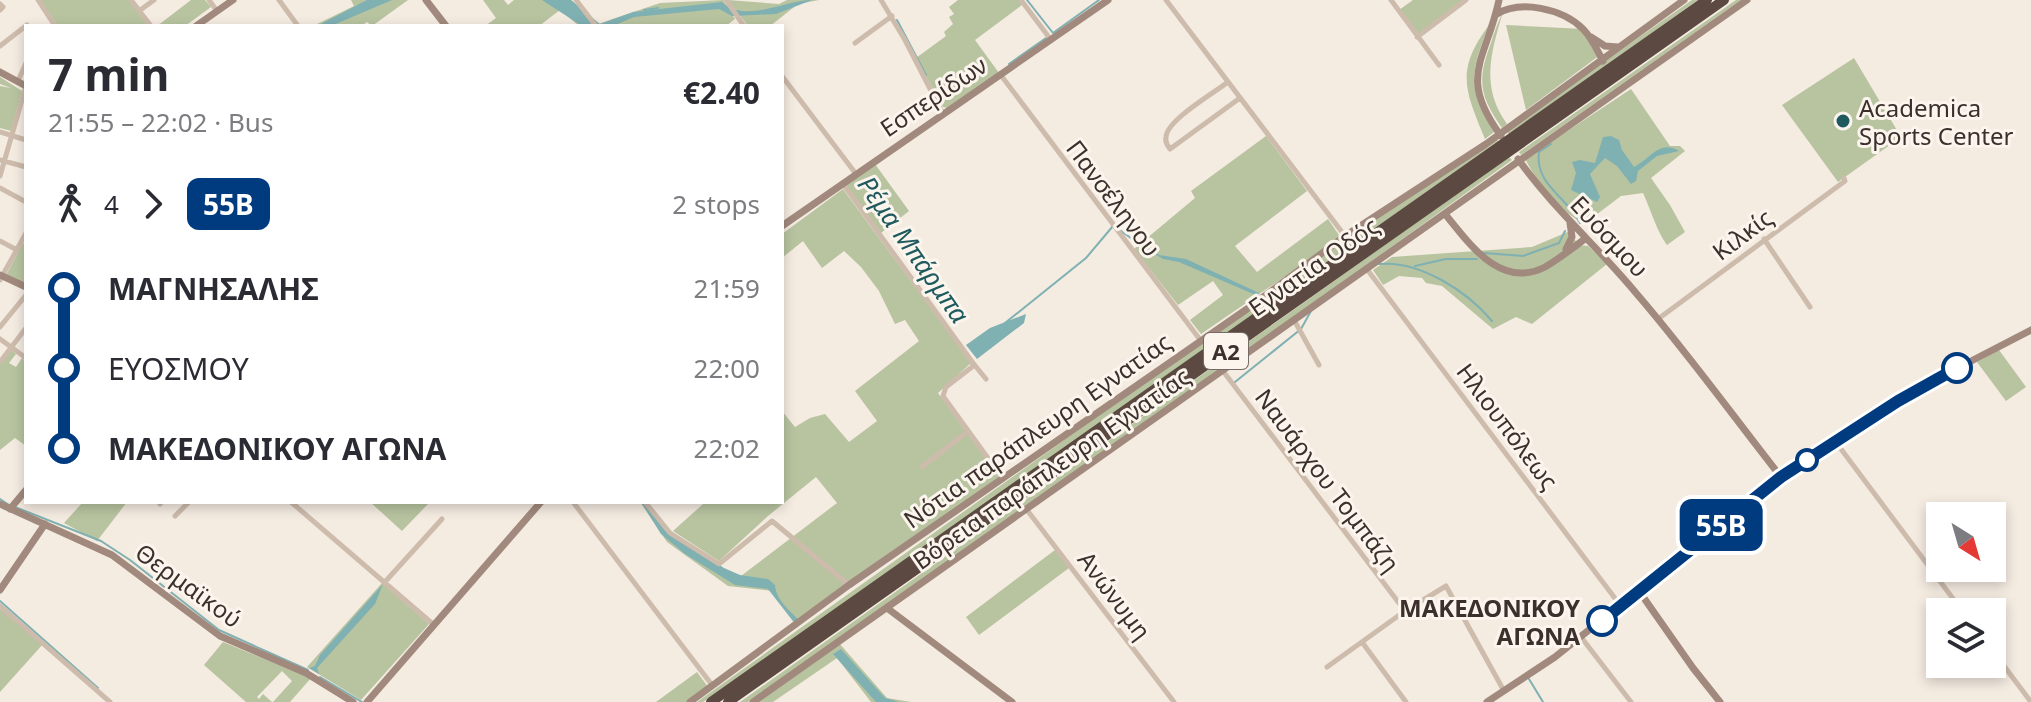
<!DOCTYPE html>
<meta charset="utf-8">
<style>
:root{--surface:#fff;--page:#f7f7f7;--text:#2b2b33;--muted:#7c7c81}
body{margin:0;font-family:"Noto Sans",sans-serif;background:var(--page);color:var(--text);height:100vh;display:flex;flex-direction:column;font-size:30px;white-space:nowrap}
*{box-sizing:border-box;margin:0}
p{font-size:26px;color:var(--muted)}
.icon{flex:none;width:44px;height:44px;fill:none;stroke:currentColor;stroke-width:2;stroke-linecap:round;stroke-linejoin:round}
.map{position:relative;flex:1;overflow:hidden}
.sheet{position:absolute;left:24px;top:24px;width:760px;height:480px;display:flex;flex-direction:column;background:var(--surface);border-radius:0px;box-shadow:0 4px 12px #0003}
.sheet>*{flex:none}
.badge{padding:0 16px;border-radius:12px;font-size:28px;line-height:52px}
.needle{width:52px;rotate:143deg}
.controls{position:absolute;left:1926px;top:502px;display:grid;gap:16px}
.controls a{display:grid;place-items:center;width:80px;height:80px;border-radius:0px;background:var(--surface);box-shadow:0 4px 12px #0003;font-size:40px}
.map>.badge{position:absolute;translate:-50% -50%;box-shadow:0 0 0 4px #fff}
.legs{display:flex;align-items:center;gap:12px;height:88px;padding:0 24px;font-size:26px}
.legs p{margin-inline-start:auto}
.headline{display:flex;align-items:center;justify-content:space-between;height:136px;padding:0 24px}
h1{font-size:44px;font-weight:700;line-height:60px}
ul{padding:0 24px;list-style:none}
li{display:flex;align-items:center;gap:28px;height:80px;font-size:30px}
li i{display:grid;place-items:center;width:12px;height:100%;margin:0 10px;background:currentColor}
li i::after{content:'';width:20px;height:20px;margin:-10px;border:6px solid;border-radius:50%;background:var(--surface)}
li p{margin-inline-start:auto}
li:first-child i{background:linear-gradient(#0000 50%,currentColor 0)}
li:last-child i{background:linear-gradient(currentColor 50%,#0000 0)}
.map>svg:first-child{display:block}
</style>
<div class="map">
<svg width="2031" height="702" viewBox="0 0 2031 702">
<rect width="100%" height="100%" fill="#f4ebe1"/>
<!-- green -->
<path fill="#b8c4a0" d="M40,0H129L147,24L58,26Z
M191,0H205L211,7L185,26H157Z
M351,0H408L372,26L367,22L361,26H313L354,6Z
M483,0H504L508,5L514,0H571L598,24L660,3L723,0L735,19L726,26H579L560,10L539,26H485L496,18Z
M728,0L779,4L787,0H819L798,4L770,26H748Z
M958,0H1019L1022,5L975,40L999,73L948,108L943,107L916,58L946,36L944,32L953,24L949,17L954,14L949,7Z
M1413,0H1464L1417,35L1399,10Z
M1692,0H1698L1509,134L1506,131Z
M1736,0H1741L1521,155L1519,152Z
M1503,12C1491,52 1480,87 1507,124L1502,128C1479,95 1477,80 1491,43C1494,32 1498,22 1503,12Z
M1489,25C1470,73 1467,87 1494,132L1485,139C1465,90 1455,71 1489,25Z
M1506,25L1583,29L1600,55L1526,110Z
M1854,58L1901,137L1838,182L1782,105Z
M0,77L22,91L11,131L0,128V86L11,88L0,84Z
M1631,89L1670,146H1680L1685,151L1651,178L1670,205L1685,232L1667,245C1656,230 1651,210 1643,193L1621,196L1584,224C1555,207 1541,188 1525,159Z
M1266,136L1307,191L1235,246L1257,272L1328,219L1341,238L1201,334L1190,320L1223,295L1213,281L1178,305L1134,249L1195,198L1191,191Z
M1496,137L1498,141L755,667L703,702H697L1430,179Z
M1509,157L1512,160C1259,342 1005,525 748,702H740Z
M875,164L909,211L881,233L846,185Z
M843,189L971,363L938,393L999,477L794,622L772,591L728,586L667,542L640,502H647L671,538L725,573L741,576L837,503L816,477L768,516L719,561L673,531L703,504L702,502H782V411L795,427L810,418L825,414L849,442L877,421L855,391L919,341L905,320L895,324L879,291L861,267L844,251L822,268L803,241L782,258V234Z
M1570,231L1578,245L1588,246L1607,264L1532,324L1516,317L1493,329L1442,286L1426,283L1422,278L1399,276L1383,285L1373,270L1392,257L1532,247Z
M23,243L26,245V285L6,275Z
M11,350L16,354L9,363L16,367L22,358L26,362V446L15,438L0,450V364Z
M1999,350L2026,387L2006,401L1977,362Z
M83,502H127L97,541L64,523Z
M370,502H426L428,504L402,531Z
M1055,550L1069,568L979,635L966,617Z
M382,583L429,624L361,700L307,667Z
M0,609L43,644L0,692Z
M223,642L311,678L290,702H273L292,681L282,671L257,697L259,699L263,694L272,702H246L204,665Z
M839,643L887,698L911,702H871L837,658L773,702H755Z
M697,672L708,687L686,702H656Z"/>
<!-- water -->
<path fill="#7fb0b2" d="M367,0H392L331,26H317Z
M542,0H571L600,24L633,12L722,2C745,24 785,0 812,0L776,14L732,16L719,9L634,17L613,26H582Z
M1611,136L1619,140L1622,150L1634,167C1650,159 1660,139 1679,151L1657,156L1638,171L1636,181L1631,184L1617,166L1605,158L1590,174L1600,197L1597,202L1571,190L1576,173L1572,162L1580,160L1595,163L1603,137Z
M1143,243L1159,255L1186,259L1259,293L1258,296L1179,262L1163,259L1140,245Z
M1026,314L1024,323L977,359L966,345L990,328Z
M641,502H648L672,535L724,568L740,575L768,579L775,585C776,600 790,611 800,621L796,625L768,589L735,585L685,554L661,534Z
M383,584L375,604L317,668L319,674L309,668L315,666L320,655Z
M841,649L885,698L899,702H876L833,654Z"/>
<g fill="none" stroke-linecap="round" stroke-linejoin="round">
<!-- stream -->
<path stroke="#7fb0b2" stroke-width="2" d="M1027,0L1053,33L1099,0
M644,10L658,8
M897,20L926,75
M1009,64L1046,38
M1551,144L1539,152C1534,184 1568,198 1580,223
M1121,231L1142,246
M1484,253L1523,256L1559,243L1565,231
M1379,264C1419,260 1467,291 1492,321
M1415,266L1446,259H1477
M1005,323L1086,258L1113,226
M1235,382L1301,329L1311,311
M0,499L9,505
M15,507L101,541L130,560L219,630L308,670
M0,601L98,688
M320,677L362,702
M1529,679L1543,702"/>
<!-- street -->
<path stroke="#cdbbac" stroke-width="5" d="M38,0L55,26
M131,0L151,26
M209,0L217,11
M279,0L298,26
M576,0L596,26
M726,0L744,26
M881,0L905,40L943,114
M1021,0L1051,40
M1166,0L1345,236
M1391,0L1439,65
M0,4L3,7L0,10
M139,11L154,0
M1417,37L1466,0
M855,43L892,16
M0,46L27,25
M1000,74L1201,341
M782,76L856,174
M18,81L26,63
M1228,82C1214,93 1167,120 1166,137C1165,142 1167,145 1170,149L1240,98
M0,132L26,140
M0,160L26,167
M0,176L26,86
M843,184L973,363L972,367L946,387L943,396L1003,479
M0,188L26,202
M1764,239L1810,307
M0,241L17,250
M1366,268L1620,605
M0,280L26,233
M1658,319L1845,181L1844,178
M1294,320L1319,365
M0,327L26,295
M0,339L26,358
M0,362L26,328
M973,363L986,379
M1223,371L1405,611
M1835,441L1963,612
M922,467L968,431
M291,502L434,625
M573,502L712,685
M645,502L670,533L719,564L772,521L849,585
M160,504L162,502
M1027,510L1174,702
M175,516L189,502
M384,583L442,519
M0,606L110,702
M1581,637L1631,702
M1362,642L1406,702
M1992,650L2031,702
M1327,667L1405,611L1446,586L1504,691"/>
<!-- secondary -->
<path stroke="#a18a7d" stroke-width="7" d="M426,0L446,26
M1499,0C1486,61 1457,76 1501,136
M1497,14C1520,0 1562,8 1583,29C1592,38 1597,50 1603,61
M196,26L233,0
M1591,37L1605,46L1618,47
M0,72L26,86
M1518,159C1553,208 1598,247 1636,293C1687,352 1733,416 1781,477
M1445,214C1469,243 1500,290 1545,267C1559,259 1573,248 1586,238
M782,226L1108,0
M1566,249L1572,237L1570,223
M0,275L26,287
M0,504L112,555L220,636L306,673L353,702
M10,509L26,490
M0,590L45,524
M1639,591L1693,668L1720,702
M887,608L1012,702
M367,702L541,502
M690,702L849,585L1247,309L1345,236L1486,144L1684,0
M753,702L1747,0
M1487,702L1555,657L1781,477L1921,387L2031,330"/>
<!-- highway -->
<path stroke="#5c4a42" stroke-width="10" d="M711,702L1707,0
M728,702L1724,0"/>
</g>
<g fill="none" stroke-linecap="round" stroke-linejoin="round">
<defs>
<path id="line-1" d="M1602,621L1781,477L1898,401L1957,368"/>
</defs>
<!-- line-1 casing -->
<use href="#line-1" stroke="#fff" stroke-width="18"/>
<!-- line-1 -->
<use href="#line-1" stroke="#003b80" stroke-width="12"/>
</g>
<!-- markers -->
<circle fill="#1f5a5e" stroke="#fbf5ee" stroke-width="3" cx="1843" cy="121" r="8"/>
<g fill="#fff" stroke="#003b80" stroke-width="4">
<circle cx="1957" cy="368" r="14"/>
<circle cx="1807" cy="460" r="10"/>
<circle cx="1602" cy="621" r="14"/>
</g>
<g text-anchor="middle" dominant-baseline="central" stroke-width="6" stroke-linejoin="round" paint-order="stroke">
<!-- shield labels -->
<rect fill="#fbf5ee" stroke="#756b66" stroke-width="2" x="1204" y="333" width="44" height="36" rx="6"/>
<g font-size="22" font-weight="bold" fill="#3b302b">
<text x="1226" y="351">Α2</text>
</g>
<!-- street labels -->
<g font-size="24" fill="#3b302b" stroke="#fbf5ee">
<text transform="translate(933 96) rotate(-34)">Εσπερίδων</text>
<text transform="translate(1114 198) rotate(53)">Πανσέληνου</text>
<text transform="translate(1742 234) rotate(-37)">Κιλκίς</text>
<text transform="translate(1610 236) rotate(47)">Ευόσμου</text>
<text transform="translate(1313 266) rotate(-35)">Εγνατία Οδός</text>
<text transform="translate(1508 426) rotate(53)">Ηλιουπόλεως</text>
<text transform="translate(1037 430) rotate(-35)">Νότια παράπλευρη Εγνατίας</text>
<text transform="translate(1051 468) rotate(-35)">Βόρεια παράπλευρη Εγνατίας</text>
<text transform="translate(1328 480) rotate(53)">Ναυάρχου Τομπάζη</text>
<text transform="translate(189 585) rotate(36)">Θερμαϊκού</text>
<text transform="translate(1115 595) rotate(53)">Ανώνυμη</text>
</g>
<!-- poi labels -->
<g font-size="24" fill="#3b302b" stroke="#fbf5ee" text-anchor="start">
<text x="1859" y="107">Academica<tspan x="1859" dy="28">Sports Center</tspan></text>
</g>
<!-- stop labels -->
<g font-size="24" font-weight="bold" fill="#3b302b" stroke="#fbf5ee" text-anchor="end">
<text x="1580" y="607">ΜΑΚΕΔΟΝΙΚΟΥ<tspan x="1580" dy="28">ΑΓΩΝΑ</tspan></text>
</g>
<!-- water labels -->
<g font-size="26" font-style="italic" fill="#1f5a5e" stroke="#fbf5ee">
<text transform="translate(914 249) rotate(55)">Ρέμα Μπάρμπα</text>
</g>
</g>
</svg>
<div class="controls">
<a><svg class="needle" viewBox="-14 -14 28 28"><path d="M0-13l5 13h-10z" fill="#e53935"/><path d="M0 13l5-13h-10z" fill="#7c7c81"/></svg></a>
<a><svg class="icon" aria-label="layers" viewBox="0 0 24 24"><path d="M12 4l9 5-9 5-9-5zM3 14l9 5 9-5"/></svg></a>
</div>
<b class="badge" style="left:1721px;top:525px;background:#003b80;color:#fff">55Β</b>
<section class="sheet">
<div class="headline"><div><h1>7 min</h1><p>21:55 – 22:02 · Bus</p></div><b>€2.40</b></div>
<div class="legs"><svg class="icon" aria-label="walk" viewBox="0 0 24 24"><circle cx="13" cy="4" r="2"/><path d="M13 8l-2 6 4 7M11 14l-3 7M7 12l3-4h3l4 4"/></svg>4<svg class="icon" aria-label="forward" viewBox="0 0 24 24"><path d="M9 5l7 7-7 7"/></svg><b class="badge" style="background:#003b80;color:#fff">55Β</b><p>2 stops</p></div>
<ul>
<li><i style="color:#003b80"></i><b>ΜΑΓΝΗΣΑΛΗΣ</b><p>21:59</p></li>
<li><i style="color:#003b80"></i><span>ΕΥΟΣΜΟΥ</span><p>22:00</p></li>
<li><i style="color:#003b80"></i><b>ΜΑΚΕΔΟΝΙΚΟΥ ΑΓΩΝΑ</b><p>22:02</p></li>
</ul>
</section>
</div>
